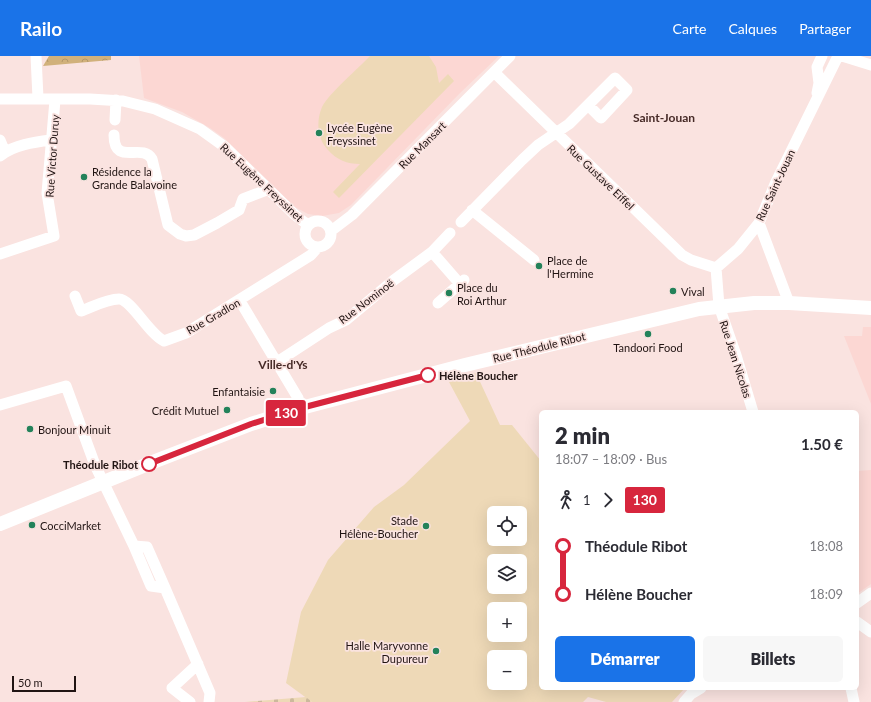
<!DOCTYPE html>
<html lang="fr">
<meta charset="utf-8">
<style>
:root{--surface:#fff;--page:#f7f7f7;--text:#2b2b33;--muted:#7c7c81;--accent:#1a73e8}
body{margin:0;font-family:Lato,sans-serif;background:var(--page);color:var(--text);height:100vh;display:flex;flex-direction:column;font-size:15px;white-space:nowrap}
*{box-sizing:border-box;margin:0}
p{font-size:13px;color:var(--muted)}
.icon{flex:none;width:22px;height:22px;fill:none;stroke:currentColor;stroke-width:2;stroke-linecap:round;stroke-linejoin:round}
.map{position:relative;flex:1;overflow:hidden}
.panel{position:absolute;left:539px;top:354px;width:320px;height:280px;display:flex;flex-direction:column;background:var(--surface);border-radius:6px;box-shadow:0 4px 16px #0002}
.panel>*{flex:none}
.badge{padding:0 8px;border-radius:3px;font-size:14px;line-height:26px}
.buttons{position:absolute;left:487px;top:450px;display:grid;gap:8px}
.buttons a{display:grid;place-items:center;width:40px;height:40px;border-radius:6px;background:var(--surface);box-shadow:0 4px 16px #0002;font-size:20px}
.scale{position:absolute;left:12px;bottom:10px;width:64px;box-sizing:border-box;padding-left:4px;border:2px solid #211413;border-top:0;font-size:11px;line-height:14px;white-space:nowrap;color:#211413;-webkit-text-stroke:3px #fae3e0;paint-order:stroke}
.map>.badge{position:absolute;translate:-50% -50%;box-shadow:0 0 0 2px #fff}
.legs{display:flex;align-items:center;gap:6px;height:44px;padding:0 16px;font-size:13px}
.legs p{margin-inline-start:auto}
.headline{display:flex;align-items:center;justify-content:space-between;height:68px;padding:0 16px}
h1{font-size:22px;font-weight:800;line-height:30px}
.cta{display:flex;gap:8px;margin-top:auto;padding:8px 16px}
.cta a{flex:1;height:46px;border-radius:6px;background:var(--accent);color:#fff;font-size:16px;font-weight:800;line-height:46px;text-align:center}
.cta a+a{background:var(--page);color:var(--text)}
ul{padding:0 16px;list-style:none}
li{display:flex;align-items:center;gap:14px;height:48px;font-size:15px}
li i{display:grid;place-items:center;width:6px;height:100%;margin:0 5px;background:currentColor}
li i::after{content:'';width:10px;height:10px;margin:-5px;border:3px solid;border-radius:50%;background:var(--surface)}
li p{margin-inline-start:auto}
li:first-child i{background:linear-gradient(#0000 50%,currentColor 0)}
li:last-child i{background:linear-gradient(currentColor 50%,#0000 0)}
header{display:flex;align-items:center;gap:24px;box-sizing:border-box;height:56px;padding:0 20px;background:var(--accent);color:#fff}
header strong{font-size:19px}
nav{display:flex;gap:22px;margin-inline-start:auto;font-size:14px}
.map>svg:first-child{display:block}
</style>
<header>
<strong>Railo</strong>
<nav><a>Carte</a><a>Calques</a><a>Partager</a></nav>
</header>
<div class="map">
<svg width="871" height="646" viewBox="0 0 871 646">
<defs>
<pattern id="forest-crowns" width="20" height="18" patternUnits="userSpaceOnUse"><rect width="20" height="18" fill="#d1b17b"/><path d="M2 6a3 3 0 1 1 6 0M12 15a3 3 0 1 1 6 0" fill="none" stroke="#b39769"/></pattern>
<pattern id="cemetery-stones" width="16" height="16" patternUnits="userSpaceOnUse"><rect width="16" height="16" fill="#eed9b7"/><path d="M2 7V4a2 2 0 0 1 4 0v3zM10 15v-3a2 2 0 0 1 4 0v3z" fill="#ccb99c"/></pattern>
</defs>
<rect width="100%" height="100%" fill="#fae3e0"/>
<!-- built -->
<path fill="#fcd7d3" d="M139,0H499L460,37L351,149L339,157L322,160L308,158L295,151L224,82L210,72L182,56L144,42Z
M863,271H871V348L844,280H862Z
M871,414V528L857,538V415Z"/>
<!-- grass -->
<path fill="#eed9b7" fill-rule="evenodd" d="M370,0H429L436,11L439,27L448,18L454,25L339,142L333,136L360,108C347,108 337,104 328,94C317,83 316,65 322,51C330,36 358,13 370,0Z
M476,317L500,369H512L541,405V632H685L672,646H606L588,641L583,646H312L286,627L301,556L328,504L374,451L404,429L470,365L449,326ZM494,457H520V483H494ZM494,505H520V531H494ZM494,553H520V579H494ZM494,601H520V627H494Z"/>
<!-- forest -->
<path fill="url(#forest-crowns)" d="M49,0H111V4L43,10Z"/>
<!-- cemetery -->
<path fill="url(#cemetery-stones)" d="M306,641L312,646H245Z"/>
<g fill="none" stroke-linecap="round" stroke-linejoin="round">
<!-- minor -->
<path stroke="#fff" stroke-width="11" d="M36,0L38,42
M842,0L871,9
M494,16L682,199L691,204L716,212
M817,37L819,27L817,11L822,0
M0,43H90L123,45L155,53L200,73L225,91L295,159L304,166L309,168
M115,64L116,44
M114,79C114,111 142,86 152,103L168,169L180,178L186,180L194,179L217,167L239,154L243,143L269,133
M0,84L5,96
M0,100C13,89 35,86 51,84
M472,154L534,204
M305 178a13 13 0 1 1 26 0a13 13 0 1 1-26 0Z
M461,166L522,104L538,89L569,68L615,22L627,34L601,62L588,49
M759,167L789,247
M331,175L352,159L510,0
M432,196L460,228
M0,198L54,180L47,137L55,44
M716,212L738,193L759,167L775,128L838,0
M716,212L719,250L736,299L753,356
M75,240L81,255C92,251 107,243 119,243C131,243 149,278 164,285L186,277L311,199L318,191
M240,245L298,342L301,352
M438,247L464,224
M277,306L329,272L346,264L394,224L432,196L450,177
M0,349L66,330L95,409L134,490L151,530L165,532L210,637L209,646
M134,490L147,491L165,532
M857,547L871,537
M857,566L871,576
M851,632L854,646
M190,646L172,632L198,608
M684,646L691,638L701,632"/>
<!-- major -->
<path stroke="#fff" stroke-width="14" d="M0,468L158,404L251,368L301,352L465,309L699,253L754,247H789L871,252"/>
</g>
<g fill="none" stroke-linecap="round" stroke-linejoin="round">
<defs>
<path id="line-1" d="M149,408L251,368L301,352L428,319"/>
</defs>
<!-- line-1 casing -->
<use href="#line-1" stroke="#fff" stroke-width="9"/>
<!-- line-1 -->
<use href="#line-1" stroke="#d7263d" stroke-width="6"/>
</g>
<!-- markers -->
<g fill="#23825a" stroke="#fae3e0" stroke-width="1.5">
<circle cx="319" cy="77" r="4"/>
<circle cx="84" cy="121" r="4"/>
<circle cx="539" cy="210" r="4"/>
<circle cx="673" cy="235" r="4"/>
<circle cx="449" cy="237" r="4"/>
<circle cx="648" cy="278" r="4"/>
<circle cx="273" cy="335" r="4"/>
<circle cx="227" cy="354" r="4"/>
<circle cx="30" cy="373" r="4"/>
<circle cx="32" cy="469" r="4"/>
<circle cx="426" cy="470" r="4"/>
<circle cx="436" cy="595" r="4"/>
</g>
<g fill="#fff" stroke="#d7263d" stroke-width="2">
<circle cx="428" cy="319" r="7"/>
<circle cx="149" cy="408" r="7"/>
</g>
<g text-anchor="middle" dominant-baseline="central" stroke-width="3.5" stroke-linejoin="round" paint-order="stroke">
<!-- poi labels -->
<g font-size="11" fill="#211413" stroke="#fae3e0" text-anchor="start">
<text x="327" y="71">Lycée Eugène<tspan x="327" dy="13">Freyssinet</tspan></text>
<text x="92" y="115">Résidence la<tspan x="92" dy="13">Grande Balavoine</tspan></text>
<text x="547" y="204">Place de<tspan x="547" dy="13">l'Hermine</tspan></text>
<text x="457" y="231">Place du<tspan x="457" dy="13">Roi Arthur</tspan></text>
<text x="681" y="235">Vival</text>
<text x="648" y="291" text-anchor="middle">Tandoori Food</text>
<text x="265" y="335" text-anchor="end">Enfantaisie</text>
<text x="219" y="354" text-anchor="end">Crédit Mutuel</text>
<text x="38" y="373">Bonjour Minuit</text>
<text x="418" y="464" text-anchor="end">Stade<tspan x="418" dy="13">Hélène-Boucher</tspan></text>
<text x="40" y="469">CocciMarket</text>
<text x="428" y="589" text-anchor="end">Halle Maryvonne<tspan x="428" dy="13">Dupureur</tspan></text>
</g>
<!-- street labels -->
<g font-size="11" fill="#211413" stroke="#fae3e0">
<text transform="translate(422 89) rotate(-45)">Rue Mansart</text>
<text transform="translate(52 100) rotate(-86)">Rue Victor Duruy</text>
<text transform="translate(601 121) rotate(44)">Rue Gustave Eiffel</text>
<text transform="translate(262 126) rotate(43)">Rue Eugène Freyssinet</text>
<text transform="translate(775 129) rotate(-65)">Rue Saint-Jouan</text>
<text transform="translate(366 245) rotate(-37)">Rue Nominoë</text>
<text transform="translate(213 260) rotate(-30)">Rue Gradlon</text>
<text transform="translate(539 291) rotate(-14)">Rue Théodule Ribot</text>
<text transform="translate(736 303) rotate(72)">Rue Jean Nicolas</text>
</g>
<!-- stop labels -->
<g font-size="11" font-weight="bold" fill="#211413" stroke="#fae3e0" text-anchor="start">
<text x="439" y="319">Hélène Boucher</text>
<text x="138" y="408" text-anchor="end">Théodule Ribot</text>
</g>
<!-- neighbourhood labels -->
<g font-size="12" font-weight="bold" fill="#462a27" stroke="#fae3e0">
<text x="664" y="61">Saint-Jouan</text>
<text x="283" y="308">Ville-d'Ys</text>
</g>
</g>
</svg>
<div class="buttons">
<a><svg class="icon" aria-label="locate" viewBox="0 0 24 24"><circle cx="12" cy="12" r="6"/><path d="M12 2v4M12 18v4M2 12h4M18 12h4"/></svg></a>
<a><svg class="icon" aria-label="layers" viewBox="0 0 24 24"><path d="M12 4l9 5-9 5-9-5zM3 14l9 5 9-5"/></svg></a>
<a>+</a>
<a>−</a>
</div>
<div class="scale">50 m</div>
<b class="badge" style="left:286px;top:357px;background:#d7263d;color:#fff">130</b>
<section class="panel">
<div class="headline"><div><h1>2 min</h1><p>18:07 – 18:09 · Bus</p></div><b>1.50 €</b></div>
<div class="legs"><svg class="icon" aria-label="walk" viewBox="0 0 24 24"><circle cx="13" cy="4" r="2"/><path d="M13 8l-2 6 4 7M11 14l-3 7M7 12l3-4h3l4 4"/></svg>1<svg class="icon" aria-label="forward" viewBox="0 0 24 24"><path d="M9 5l7 7-7 7"/></svg><b class="badge" style="background:#d7263d;color:#fff">130</b></div>
<ul>
<li><i style="color:#d7263d"></i><b>Théodule Ribot</b><p>18:08</p></li>
<li><i style="color:#d7263d"></i><b>Hélène Boucher</b><p>18:09</p></li>
</ul>
<div class="cta"><a>Démarrer</a><a>Billets</a></div>
</section>
</div>
